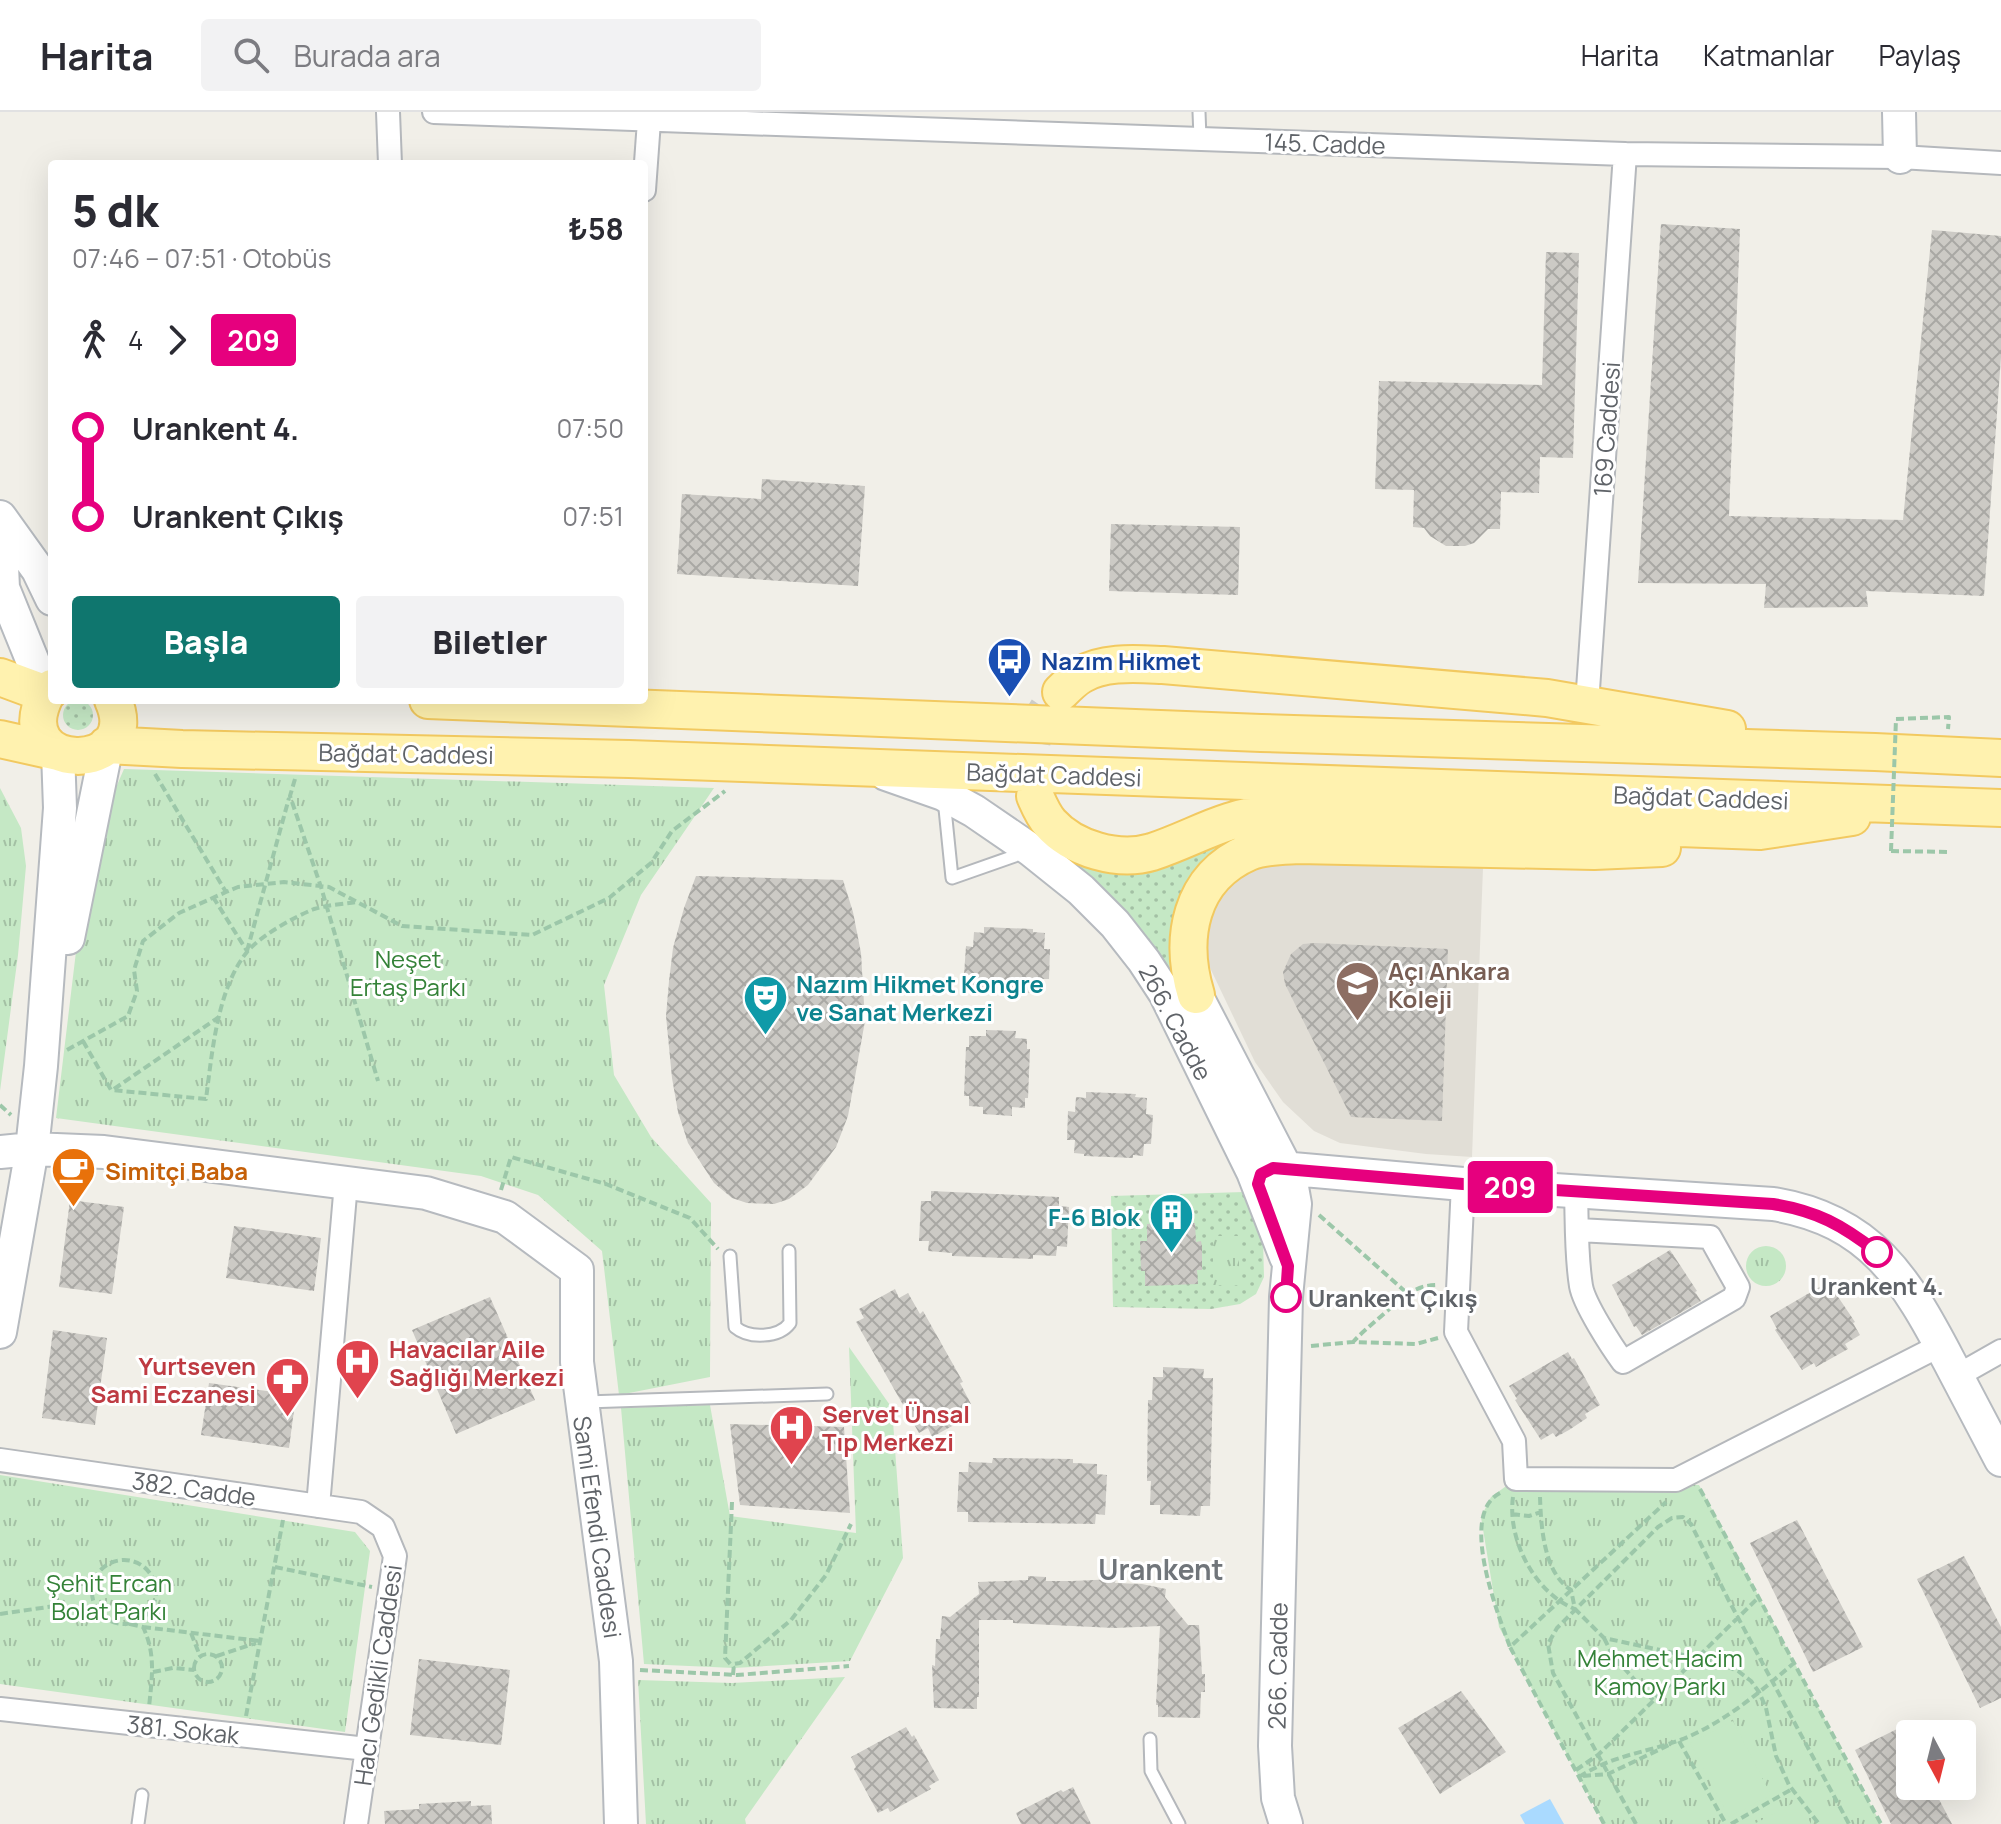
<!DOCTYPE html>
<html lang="tr">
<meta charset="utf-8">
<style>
:root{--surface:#fff;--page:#f2f2f3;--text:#2b2b33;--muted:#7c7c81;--line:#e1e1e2;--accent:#0f766e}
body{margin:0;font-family:Manrope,sans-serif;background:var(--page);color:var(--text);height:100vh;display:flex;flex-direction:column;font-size:30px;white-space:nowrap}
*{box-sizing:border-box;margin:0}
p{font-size:26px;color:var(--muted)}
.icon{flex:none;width:44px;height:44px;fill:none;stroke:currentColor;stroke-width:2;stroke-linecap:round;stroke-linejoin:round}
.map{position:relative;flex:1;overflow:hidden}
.side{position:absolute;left:48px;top:48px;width:600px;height:544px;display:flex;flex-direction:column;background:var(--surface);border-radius:8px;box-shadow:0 8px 32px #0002}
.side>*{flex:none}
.badge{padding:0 16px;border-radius:6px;font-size:28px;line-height:52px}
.needle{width:52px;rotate:173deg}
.controls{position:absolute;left:1896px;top:1608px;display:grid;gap:16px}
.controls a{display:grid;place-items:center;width:80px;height:80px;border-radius:8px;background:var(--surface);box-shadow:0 8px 32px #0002;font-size:40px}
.map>.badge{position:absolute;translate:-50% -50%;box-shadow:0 0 0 4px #fff}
.legs{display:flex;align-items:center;gap:12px;height:88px;padding:0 24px;font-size:26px}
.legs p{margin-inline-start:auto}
.headline{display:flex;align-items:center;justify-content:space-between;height:136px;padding:0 24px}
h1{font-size:44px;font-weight:800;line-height:60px}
.action{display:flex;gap:16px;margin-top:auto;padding:16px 24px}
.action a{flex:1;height:92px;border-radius:8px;background:var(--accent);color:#fff;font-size:32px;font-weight:800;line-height:92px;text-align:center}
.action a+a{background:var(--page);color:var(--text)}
ul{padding:0 24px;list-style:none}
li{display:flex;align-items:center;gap:28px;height:88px;font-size:30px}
li i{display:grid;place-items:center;width:12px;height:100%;margin:0 10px;background:currentColor}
li i::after{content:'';width:20px;height:20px;margin:-10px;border:6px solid;border-radius:50%;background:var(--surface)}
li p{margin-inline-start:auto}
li:first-child i{background:linear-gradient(#0000 50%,currentColor 0)}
li:last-child i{background:linear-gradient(currentColor 50%,#0000 0)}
header{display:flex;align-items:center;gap:48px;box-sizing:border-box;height:112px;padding:0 40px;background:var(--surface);border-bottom:2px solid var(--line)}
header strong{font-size:38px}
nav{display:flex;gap:44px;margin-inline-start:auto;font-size:28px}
.search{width:560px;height:72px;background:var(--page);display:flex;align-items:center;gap:20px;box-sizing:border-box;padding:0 28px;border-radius:8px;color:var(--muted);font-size:30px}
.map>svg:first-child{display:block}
</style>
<header>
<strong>Harita</strong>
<div class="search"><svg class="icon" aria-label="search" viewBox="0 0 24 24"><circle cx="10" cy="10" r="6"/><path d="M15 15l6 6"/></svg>Burada ara</div>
<nav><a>Harita</a><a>Katmanlar</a><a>Paylaş</a></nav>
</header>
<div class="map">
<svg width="2001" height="1712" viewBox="0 0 2001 1712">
<defs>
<pattern id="grass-dots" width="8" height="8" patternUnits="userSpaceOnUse" patternTransform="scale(2)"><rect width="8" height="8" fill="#c5e8c5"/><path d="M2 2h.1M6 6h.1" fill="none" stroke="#a3c0a4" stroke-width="1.8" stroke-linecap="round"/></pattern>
<pattern id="park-tufts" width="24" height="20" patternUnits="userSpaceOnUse" patternTransform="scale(2)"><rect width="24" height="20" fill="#c5e8c5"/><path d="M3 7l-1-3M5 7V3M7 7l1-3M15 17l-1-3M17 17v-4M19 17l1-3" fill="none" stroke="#a3c0a4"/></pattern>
<pattern id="building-cross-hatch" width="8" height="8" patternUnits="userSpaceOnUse" patternTransform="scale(2)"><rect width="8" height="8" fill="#cccac5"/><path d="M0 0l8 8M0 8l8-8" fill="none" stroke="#a9a8a4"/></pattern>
</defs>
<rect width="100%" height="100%" fill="#f1efe8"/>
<!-- education -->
<path fill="#e1ded6" d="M1275,748L1483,756L1472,1045L1426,1042L1340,1031L1314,1019L1283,990L1255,950L1201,837L1202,805L1230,766Z"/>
<!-- grass -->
<path fill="url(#grass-dots)" d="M63 603a15 15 0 1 1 30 0a15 15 0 1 1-30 0Z
M1252,720L1234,738L1180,876L1067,747L1104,760L1146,759L1209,732Z
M1244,1080L1263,1128L1264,1165L1256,1182L1240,1192L1211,1197L1113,1195L1111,1084Z"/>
<!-- park -->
<path fill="url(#park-tufts)" d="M124,657L714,676L641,783L604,873L614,963L651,1025L711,1091L710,1265L619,1283L602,1139L538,1083L481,1064L56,1006L88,740Z
M0,676L21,716L26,754L18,843L0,979Z
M1213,1124H1239V1173H1213Z
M1746 1154a20 20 0 1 1 40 0a20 20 0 1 1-40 0Z
M849,1235L892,1296L903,1446L850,1549L734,1556L644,1552L621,1296L710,1293L730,1404L856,1421Z
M0,1363L355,1420L370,1439L345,1620L0,1572Z
M1516,1367L1699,1373L1881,1712H1604L1499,1515L1481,1405L1491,1385Z
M845,1565L745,1707L746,1712H646L638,1568L732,1571Z"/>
<!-- pitch -->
<path fill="#c5e8c5" d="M1733,1609L1771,1683L1729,1705L1690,1631Z
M1799,1688L1811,1712H1754Z"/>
<!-- water -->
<path fill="#aadaff" d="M1550,1687L1564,1712H1525L1520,1703Z"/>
<!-- building -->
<path fill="url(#building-cross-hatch)" d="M1661,112L1740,117L1729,404L1903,408L1932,118L2001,124V245L1984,484L1866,479L1868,495L1764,496L1766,472L1638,471Z
M1546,140L1579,141L1573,346L1540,345L1539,381L1501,380L1500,417H1488L1474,431L1465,434H1446L1430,424L1424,416L1413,415L1414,378L1375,377L1379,269L1542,273Z
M762,367L865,374L858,474L677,462L682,382L761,387Z
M1111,412L1240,415L1238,483L1109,479Z
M696,764L843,768L853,800L861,841L865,909L848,1004L836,1035L808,1073L789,1087L774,1092L747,1091L732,1086L714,1071L688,1031L678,1000L672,966L666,904L669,869L673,836L684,796Z
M984,815L1033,817V820L1045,821L1044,837H1050L1049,867H1042L1041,879L1031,878V881L982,879V877L972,876V863H964L966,834L973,835L974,820L984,821Z
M1315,831L1448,837L1442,1009L1351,1005L1285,872L1283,860L1291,842L1303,832Z
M986,918L1016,919L1015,926L1027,927V937H1030L1028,986H1025V996L1012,995V1004L983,1002V995L969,994V984H964L966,935H969V924H986Z
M1086,980L1136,982L1135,985L1147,986L1146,1002L1153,1003L1151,1032H1144L1143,1044L1133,1043V1046L1084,1044V1042L1074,1041L1075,1028H1067L1068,999L1075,1000L1076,985L1086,986Z
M931,1079L1059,1085V1094L1069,1095L1067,1135L1057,1134L1056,1144L1033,1143V1147L952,1144V1141L928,1139L929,1129H919L921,1089H931Z
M70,1088L124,1095L112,1182L59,1175Z
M1195,1111L1196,1130L1201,1129L1202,1134V1158H1197L1198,1172L1145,1174V1159H1141L1140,1129H1147V1112Z
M234,1114L321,1126L314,1179L226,1166Z
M1670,1138L1697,1179L1695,1180L1701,1189L1642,1223L1636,1214L1634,1215L1612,1173Z
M1828,1170L1855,1210L1853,1211L1860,1223L1845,1232L1848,1237L1816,1255L1814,1251L1802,1258L1775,1218L1777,1217L1770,1204Z
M895,1177L899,1186L908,1181L920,1202L923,1199L963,1270L960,1271L971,1292L963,1297L967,1306L932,1325L928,1316L919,1321L856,1210L864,1206L859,1197Z
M490,1185L535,1288L456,1322L412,1218Z
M53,1218L107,1226L95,1313L42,1306Z
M1568,1240L1572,1247L1574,1246L1600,1293L1585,1302L1587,1306L1569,1318L1556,1325L1553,1321L1541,1328L1515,1288L1517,1287L1509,1274Z
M1163,1255L1204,1257L1203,1266H1213L1210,1394H1201L1200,1404L1160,1402V1393H1150L1151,1369H1147L1148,1288H1152L1153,1265H1163Z
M209,1271L296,1283L289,1336L201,1323Z
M730,1312L844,1315L850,1401L740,1393Z
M993,1346L1073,1347V1351L1097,1352V1362L1107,1363L1105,1403L1096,1402L1095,1412L968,1410V1400H957L959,1360H968L969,1350L992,1351Z
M1797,1408L1863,1535L1813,1560L1750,1431Z
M1964,1444L2001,1515V1586L1980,1596L1917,1467Z
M1028,1464L1046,1465V1469H1072L1116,1467L1115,1471L1142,1472L1166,1477L1165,1485L1188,1513H1199L1202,1562H1205V1580H1201L1200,1606L1158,1605V1593H1156L1160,1514L1114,1516L1013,1511V1508H979V1585H977V1597L934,1596L932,1553L935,1554L936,1527H940L942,1504L950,1505L979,1482L978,1470L1028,1468Z
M419,1547L510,1558L501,1633L410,1623Z
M1461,1579L1506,1640L1440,1682L1398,1616Z
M906,1615L912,1625L914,1623L939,1668L929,1674L931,1677L890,1700L888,1696L878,1701L854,1657L856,1655L851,1645Z
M1901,1615L1910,1632V1674H1932L1952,1712H1891L1855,1638Z
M1073,1675L1091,1712H1021L1016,1701L1061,1678L1063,1680Z
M471,1689V1694L491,1693L492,1712H385L384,1699L419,1697V1692Z"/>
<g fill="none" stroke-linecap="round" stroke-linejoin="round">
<!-- primary-tunnel -->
<path stroke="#ccccc8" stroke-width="36" stroke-dasharray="36 18" stroke-linecap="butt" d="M1035,684C1027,638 1029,615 1061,580"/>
<defs>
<path id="lane" d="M1199,0L1200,26
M944,687L952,766L1026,740
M730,1144L735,1215C749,1227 779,1226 790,1211L789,1139
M586,1290L827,1282
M1150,1627L1151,1659L1179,1712
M138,1712L142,1683"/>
<path id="street" d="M388,0L390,52
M434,0L1625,42L1900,45L2001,51
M644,78L649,9
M1587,592L1625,42
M1463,1072L1456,1220L1514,1329L1516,1367L1676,1368L1941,1233
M1576,1080C1577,1110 1576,1143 1581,1174C1584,1192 1612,1235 1623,1250L1734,1186L1738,1175L1710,1125L1578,1118
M1957,1264L2001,1239
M0,1348L361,1400L383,1415L395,1444L356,1712
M318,1394L346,1071
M0,1597L367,1637"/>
<path id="secondary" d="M1899,0L1900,45
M0,405L38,458L52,487
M0,410L3,476L46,582
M886,662L943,682L974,699L1031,738L1081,778L1115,812L1144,849L1165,881L1253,1060L1286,1145
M68,826L107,633
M1196,883L1290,1064L1295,1092L1286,1185L1275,1634L1278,1686L1286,1712
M0,1040L32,1037L104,1040L426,1081L505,1105L577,1158V1250L616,1549L621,1712
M1258,1072L1264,1060L1281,1056L1463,1072L1773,1092C1871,1108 1906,1167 1949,1249C1966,1282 1984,1315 2001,1348
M0,1220L32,1037L41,954L60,696L58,640"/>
<path id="primary" d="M0,565L46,582L52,576
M1061,580C1067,574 1074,567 1081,563C1104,549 1137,552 1163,553L1547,586L1727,617
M46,582C4,664 147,663 113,588
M428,588L1261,621L1875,640L2001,646
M0,627L58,640
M107,633L182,637L629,647L2001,696
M1035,684C1039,693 1043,703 1050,711C1073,737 1118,750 1152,740C1197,725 1223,705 1274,701L1760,719L1852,705
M1196,883C1179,827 1189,766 1249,740C1264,734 1282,734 1298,733L1594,739L1662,736"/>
</defs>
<!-- lane casing -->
<use href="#lane" stroke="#b5b8bc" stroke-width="15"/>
<!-- street casing -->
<use href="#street" stroke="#b5b8bc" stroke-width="26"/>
<!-- secondary casing -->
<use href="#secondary" stroke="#b6babf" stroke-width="36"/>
<!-- primary casing -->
<use href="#primary" stroke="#f2c960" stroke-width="40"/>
<!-- path -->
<path stroke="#9cc7a9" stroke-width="4" stroke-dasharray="8 4" stroke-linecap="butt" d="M1896,607L1949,605L1948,617
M155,662L226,780
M295,667L290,684L321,775L378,969
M1891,739L1951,740
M213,785L247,839
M247,839L289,686
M83,929L111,978L206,987C212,942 217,877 247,840C260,824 294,805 314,797C327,793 343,792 356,790
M67,938L128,904L137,879L134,858L143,829L179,801L226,780L238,775L284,770L329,775L402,814L532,823L609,786L651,751L672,719L725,679
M114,977L219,905
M0,993L11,1003
M501,1078L511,1045L606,1072L690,1106L718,1137
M1319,1103L1407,1181
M1438,1226L1416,1232L1353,1230C1364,1218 1375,1210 1387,1199C1404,1185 1414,1173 1438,1173
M1311,1234L1353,1230
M1700,1377L1881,1712
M1500,1381C1458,1402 1498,1502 1510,1535
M1513,1385C1507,1428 1535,1481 1575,1497
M1540,1385C1541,1416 1544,1461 1571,1478L1575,1497L1604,1526L1716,1550L1738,1559L1751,1569L1759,1580L1766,1596L1776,1644L1789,1673L1819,1712
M732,1390L725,1546L734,1556
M1512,1402L1529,1404L1541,1400
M92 1480a32 32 0 1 1 64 0a32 32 0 1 1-64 0Z
M275,1455L372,1475
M0,1502L55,1494L104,1505
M130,1512L143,1515C156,1542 152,1566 149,1595
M143,1515L260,1529
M191,1521L200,1544
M1604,1526L1613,1544L1653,1588
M194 1556a14 14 0 1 1 28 0a14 14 0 1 1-28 0Z
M217,1544L256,1531
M640,1558L737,1563L849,1554
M153,1560L173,1556L194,1558
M733,1563L734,1552L740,1551L791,1508L826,1463L851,1412
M246,1604L283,1408
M1679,1629L1726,1712
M1576,1658L1598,1643L1759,1485
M1583,1664L1608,1662L1671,1632
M1579,1665C1615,1642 1646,1641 1683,1627C1725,1610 1760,1580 1794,1551
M1604,1712L1510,1535L1666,1390
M1636,1712L1553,1561L1548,1532L1557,1516L1658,1415L1672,1406L1683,1405L1691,1412L1728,1487L1849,1712
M1731,1712L1792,1677"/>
<!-- lane -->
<use href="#lane" stroke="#fff" stroke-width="11"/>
<!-- street -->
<use href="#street" stroke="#fff" stroke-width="22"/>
<!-- secondary -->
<use href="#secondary" stroke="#fff" stroke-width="32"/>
<!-- primary -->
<use href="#primary" stroke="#fff2af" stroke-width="36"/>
<!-- path-bridge -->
<path stroke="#9cc7a9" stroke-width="4" stroke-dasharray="8 4" stroke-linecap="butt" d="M1891,739L1896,607"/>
</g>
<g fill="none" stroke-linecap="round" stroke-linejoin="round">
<defs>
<path id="line-1" d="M1286,1185L1288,1154L1258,1072L1261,1062L1273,1056L1463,1072L1773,1092C1817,1099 1842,1113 1877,1140"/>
</defs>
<!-- line-1 casing -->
<use href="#line-1" stroke="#fff" stroke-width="18"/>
<!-- line-1 -->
<use href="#line-1" stroke="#e6007e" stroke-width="12"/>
</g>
<!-- icons -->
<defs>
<symbol id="bus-pin" viewBox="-11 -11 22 30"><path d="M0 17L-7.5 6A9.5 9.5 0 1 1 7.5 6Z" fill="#1a4fb4" stroke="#fff"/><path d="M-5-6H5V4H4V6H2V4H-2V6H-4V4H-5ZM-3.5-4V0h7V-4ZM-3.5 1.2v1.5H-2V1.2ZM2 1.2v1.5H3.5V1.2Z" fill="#fff"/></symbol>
<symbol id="school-pin" viewBox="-11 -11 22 30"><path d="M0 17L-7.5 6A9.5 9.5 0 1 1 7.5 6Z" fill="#8d6e63" stroke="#fff"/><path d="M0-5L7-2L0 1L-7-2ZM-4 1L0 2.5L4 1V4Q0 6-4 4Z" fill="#fff"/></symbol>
<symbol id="theatre-pin" viewBox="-11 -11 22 30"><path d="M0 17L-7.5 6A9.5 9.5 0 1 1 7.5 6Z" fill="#0f9aa8" stroke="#fff"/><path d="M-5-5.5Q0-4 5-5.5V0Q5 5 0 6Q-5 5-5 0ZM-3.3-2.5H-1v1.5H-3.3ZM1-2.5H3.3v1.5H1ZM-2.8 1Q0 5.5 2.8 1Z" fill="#fff"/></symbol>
<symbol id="cafe-pin" viewBox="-11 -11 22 30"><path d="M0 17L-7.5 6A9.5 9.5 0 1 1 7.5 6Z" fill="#e8710a" stroke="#fff"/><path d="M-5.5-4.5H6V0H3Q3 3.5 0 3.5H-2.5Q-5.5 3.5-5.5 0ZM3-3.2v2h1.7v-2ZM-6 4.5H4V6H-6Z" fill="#fff"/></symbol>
<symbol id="building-pin" viewBox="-11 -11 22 30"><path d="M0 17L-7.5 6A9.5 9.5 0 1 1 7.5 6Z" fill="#0f9aa8" stroke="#fff"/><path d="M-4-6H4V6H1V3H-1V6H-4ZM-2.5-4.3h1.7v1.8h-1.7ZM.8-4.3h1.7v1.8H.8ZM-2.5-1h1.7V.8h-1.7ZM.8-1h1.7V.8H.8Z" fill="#fff"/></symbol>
<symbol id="hospital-pin" viewBox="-11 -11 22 30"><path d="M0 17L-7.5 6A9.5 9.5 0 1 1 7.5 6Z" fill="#e0444e" stroke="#fff"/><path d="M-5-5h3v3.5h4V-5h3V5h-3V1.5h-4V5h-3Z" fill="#fff"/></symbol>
<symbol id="pharmacy-pin" viewBox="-11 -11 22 30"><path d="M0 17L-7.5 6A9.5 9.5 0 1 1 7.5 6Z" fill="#e0444e" stroke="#fff"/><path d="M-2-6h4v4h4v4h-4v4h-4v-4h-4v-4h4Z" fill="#fff"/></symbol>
</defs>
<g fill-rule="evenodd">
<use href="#bus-pin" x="984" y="522" width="51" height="69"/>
<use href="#school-pin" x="1332" y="846" width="51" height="69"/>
<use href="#theatre-pin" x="740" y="860" width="51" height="69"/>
<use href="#cafe-pin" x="48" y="1032" width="51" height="69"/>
<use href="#building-pin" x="1146" y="1078" width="51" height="69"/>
<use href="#hospital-pin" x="332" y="1224" width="51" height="69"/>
<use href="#pharmacy-pin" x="262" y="1242" width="51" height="69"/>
<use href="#hospital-pin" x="766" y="1290" width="51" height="69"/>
</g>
<!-- markers -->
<g fill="#fff" stroke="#e6007e" stroke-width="4">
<circle cx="1877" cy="1140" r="14"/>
<circle cx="1286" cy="1185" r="14"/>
</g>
<g text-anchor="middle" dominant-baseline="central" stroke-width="6" stroke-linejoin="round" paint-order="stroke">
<!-- street labels -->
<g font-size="24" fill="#5f6368" stroke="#fff">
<text transform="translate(1325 31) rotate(2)">145. Cadde</text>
<text transform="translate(1606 317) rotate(-86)">169 Caddesi</text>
<text transform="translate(406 641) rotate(1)">Bağdat Caddesi</text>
<text transform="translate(1054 662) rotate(2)">Bağdat Caddesi</text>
<text transform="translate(1701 685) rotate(2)">Bağdat Caddesi</text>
<text transform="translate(1176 910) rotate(62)">266. Cadde</text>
<text transform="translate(194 1376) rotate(8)">382. Cadde</text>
<text transform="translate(598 1415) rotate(82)">Sami Efendi Caddesi</text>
<text transform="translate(1277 1554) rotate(-89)">266. Cadde</text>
<text transform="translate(377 1563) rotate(-82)">Hacı Gedikli Caddesi</text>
<text transform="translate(183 1617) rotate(6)">381. Sokak</text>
</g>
<!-- transit labels -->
<g font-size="24" font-weight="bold" fill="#164399" stroke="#fff" text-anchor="start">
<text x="1041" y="548">Nazım Hikmet</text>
</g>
<!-- park labels -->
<g font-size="24" fill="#348238" stroke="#fff">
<text x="408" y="846">Neşet<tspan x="408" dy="28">Ertaş Parkı</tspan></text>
<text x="109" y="1470">Şehit Ercan<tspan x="109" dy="28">Bolat Parkı</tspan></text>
<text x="1660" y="1545">Mehmet Hacim<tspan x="1660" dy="28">Kamoy Parkı</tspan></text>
</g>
<!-- education labels -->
<g font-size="24" font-weight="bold" fill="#785e54" stroke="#fff" text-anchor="start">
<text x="1388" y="858">Açı Ankara<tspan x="1388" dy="28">Koleji</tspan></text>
</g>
<!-- culture labels -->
<g font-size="24" font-weight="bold" fill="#0d838f" stroke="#fff" text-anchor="start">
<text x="796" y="871">Nazım Hikmet Kongre<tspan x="796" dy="28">ve Sanat Merkezi</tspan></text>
<text x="1140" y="1104" text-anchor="end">F-6 Blok</text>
</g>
<!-- food labels -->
<g font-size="24" font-weight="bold" fill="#c56008" stroke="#fff" text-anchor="start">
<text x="105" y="1058">Simitçi Baba</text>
</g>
<!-- stop labels -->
<g font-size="24" font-weight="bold" fill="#5f6368" stroke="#fff">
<text x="1877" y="1173">Urankent 4.</text>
<text x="1308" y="1185" text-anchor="start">Urankent Çıkış</text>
</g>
<!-- health labels -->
<g font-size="24" font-weight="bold" fill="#be3a42" stroke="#fff" text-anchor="start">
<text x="389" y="1236">Havacılar Aile<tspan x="389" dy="28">Sağlığı Merkezi</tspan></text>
<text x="256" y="1253" text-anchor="end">Yurtseven<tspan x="256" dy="28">Sami Eczanesi</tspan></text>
<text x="822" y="1301">Servet Ünsal<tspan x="822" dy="28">Tıp Merkezi</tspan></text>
</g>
<!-- quarter labels -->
<g font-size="28" font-weight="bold" fill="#70757a" stroke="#fff">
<text x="1161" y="1457">Urankent</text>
</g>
</g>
</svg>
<div class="controls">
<a><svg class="needle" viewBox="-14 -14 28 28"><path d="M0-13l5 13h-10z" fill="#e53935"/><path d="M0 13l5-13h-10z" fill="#7c7c81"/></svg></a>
</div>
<b class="badge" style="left:1510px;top:1075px;background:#e6007e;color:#fff">209</b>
<section class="side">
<div class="headline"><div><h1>5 dk</h1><p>07:46 – 07:51 · Otobüs</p></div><b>₺58</b></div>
<div class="legs"><svg class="icon" aria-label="walk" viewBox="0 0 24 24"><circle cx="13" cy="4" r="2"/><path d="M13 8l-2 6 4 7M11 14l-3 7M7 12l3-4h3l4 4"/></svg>4<svg class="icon" aria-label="forward" viewBox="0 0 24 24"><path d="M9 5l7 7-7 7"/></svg><b class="badge" style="background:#e6007e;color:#fff">209</b></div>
<ul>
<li><i style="color:#e6007e"></i><b>Urankent 4.</b><p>07:50</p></li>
<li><i style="color:#e6007e"></i><b>Urankent Çıkış</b><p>07:51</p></li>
</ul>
<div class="action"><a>Başla</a><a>Biletler</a></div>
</section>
</div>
